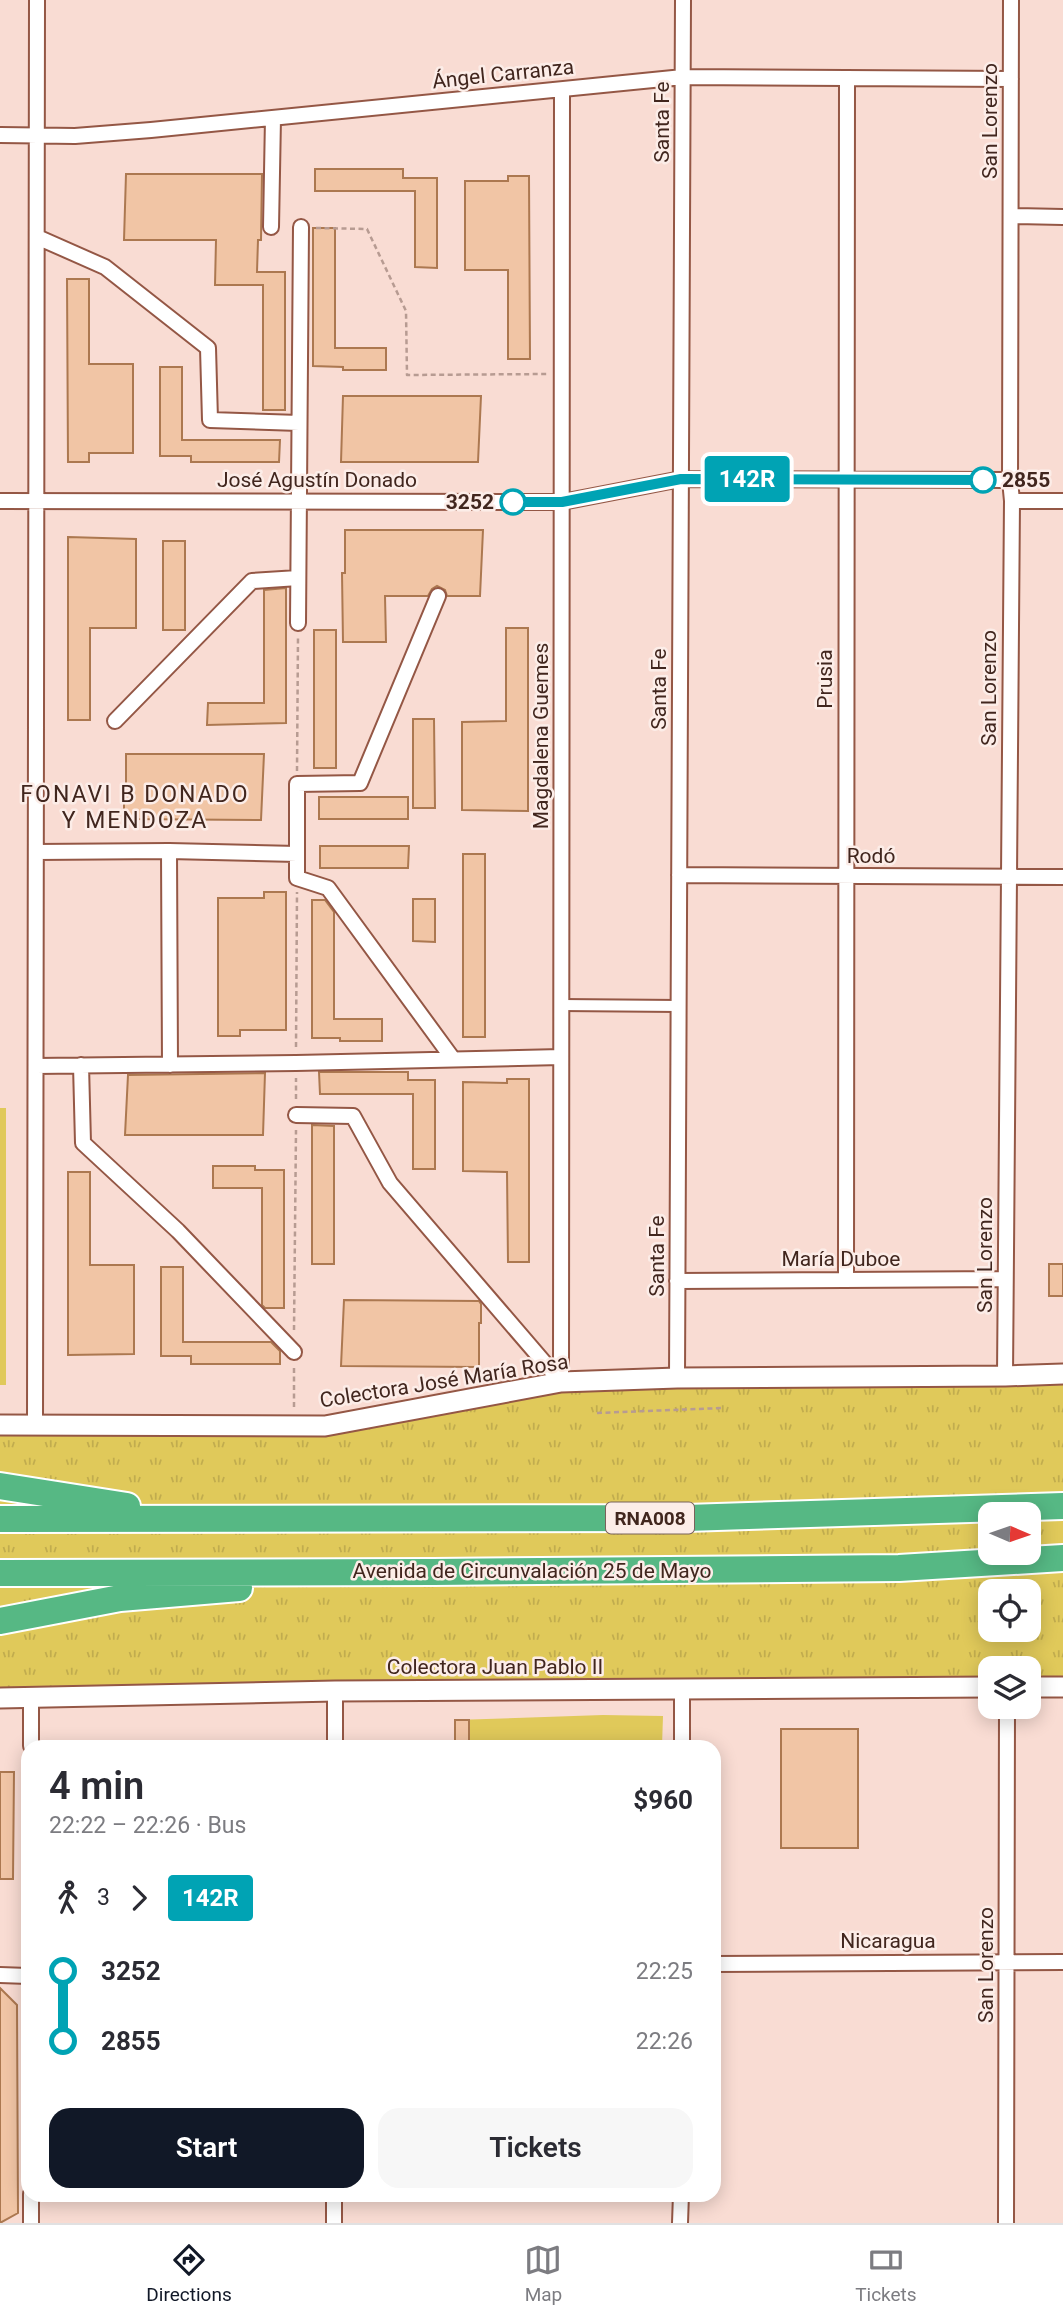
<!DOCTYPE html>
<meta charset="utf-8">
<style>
:root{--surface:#fff;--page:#f7f7f7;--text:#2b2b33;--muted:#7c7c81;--line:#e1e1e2;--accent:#111827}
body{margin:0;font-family:Roboto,sans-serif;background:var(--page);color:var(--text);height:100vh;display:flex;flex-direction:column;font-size:26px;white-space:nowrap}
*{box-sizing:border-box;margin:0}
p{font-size:23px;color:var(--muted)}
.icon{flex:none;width:38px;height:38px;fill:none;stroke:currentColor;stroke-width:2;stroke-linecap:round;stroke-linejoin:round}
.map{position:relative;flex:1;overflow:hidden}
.sheet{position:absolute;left:21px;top:1740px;width:700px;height:462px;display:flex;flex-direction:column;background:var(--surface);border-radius:21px;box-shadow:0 4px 18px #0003}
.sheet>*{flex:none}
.badge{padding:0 14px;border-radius:5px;font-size:24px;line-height:46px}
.needle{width:46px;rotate:92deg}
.fabs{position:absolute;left:978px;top:1502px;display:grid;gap:14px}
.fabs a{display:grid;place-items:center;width:63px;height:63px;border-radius:14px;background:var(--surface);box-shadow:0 4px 18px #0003;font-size:35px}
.map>.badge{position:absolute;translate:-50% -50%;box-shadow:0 0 0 4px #fff}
.legs{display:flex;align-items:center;gap:10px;height:77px;padding:0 28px;font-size:23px}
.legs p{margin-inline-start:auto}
.summary{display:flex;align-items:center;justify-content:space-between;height:119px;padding:0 28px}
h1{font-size:38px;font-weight:600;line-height:52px}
.primary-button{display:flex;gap:14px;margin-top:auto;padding:14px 28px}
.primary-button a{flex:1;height:80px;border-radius:21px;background:var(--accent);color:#fff;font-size:28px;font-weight:600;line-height:80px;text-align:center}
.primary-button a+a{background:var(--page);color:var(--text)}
ul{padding:0 28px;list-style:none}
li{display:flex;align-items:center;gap:24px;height:70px;font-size:26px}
li i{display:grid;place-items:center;width:10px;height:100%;margin:0 9px;background:currentColor}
li i::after{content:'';width:18px;height:18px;margin:-9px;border:5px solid;border-radius:50%;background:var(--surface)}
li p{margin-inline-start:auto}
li:first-child i{background:linear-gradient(#0000 50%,currentColor 0)}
li:last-child i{background:linear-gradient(currentColor 50%,#0000 0)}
.tabs{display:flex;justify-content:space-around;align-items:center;height:98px;border-top:2px solid var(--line);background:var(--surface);font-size:19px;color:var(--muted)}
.tabs a{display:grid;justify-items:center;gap:4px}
.tabs .selected{color:var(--accent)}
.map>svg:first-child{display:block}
</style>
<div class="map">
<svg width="1063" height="2223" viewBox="0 0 1063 2223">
<defs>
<pattern id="grass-tufts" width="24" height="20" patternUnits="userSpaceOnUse" patternTransform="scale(1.75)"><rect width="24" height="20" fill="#e0c95a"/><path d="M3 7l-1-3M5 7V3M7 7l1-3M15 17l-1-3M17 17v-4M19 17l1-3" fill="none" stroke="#c1ac4e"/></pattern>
</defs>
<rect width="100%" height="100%" fill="#f9dcd3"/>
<!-- grass -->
<path fill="url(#grass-tufts)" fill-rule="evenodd" d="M1063,1374V1687H1029V1668H990V1687L0,1698V1425L325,1426L561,1382ZM990,1514H1029V1552H990ZM990,1591H1029V1629H990Z"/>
<!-- pitch -->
<path fill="#e0c95a" d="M0,1108H6V1385H0Z
M603,1715L663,1716L662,1746H455V1720Z"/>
<!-- building -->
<path fill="#f1c5a5" stroke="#ac7850" stroke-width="2" d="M315,169H403V178H437V268L415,267V191H315Z
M126,174H262L261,240H258L257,272H285V410H263V285H215L216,240H124Z
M508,176H529L530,359H508V270H465V181H508Z
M313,228H335V348H386V370H343V367L313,366Z
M67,279H89V364H133V453H89V462H68Z
M160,367H182V440H280L279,462H191V456H160Z
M343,396H481L478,462H341Z
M345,530H483L480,596H447L445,590L437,586L432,589L428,596H385L386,642H343L342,573H345Z
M68,537L136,539V628H90V720H68Z
M163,541H185V630H163Z
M286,588V723L207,725L208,703H264V590Z
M506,628H528V811L462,810V722L506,721Z
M314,630H336V768H314Z
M413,719H434L435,808H413Z
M126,754H264L261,820L124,819V797L126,798Z
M319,797H408V819H319Z
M320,846H409L408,868H320Z
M463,854H485V1037H463Z
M264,892H286V1030H240V1036H218V898H264Z
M413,899H435V942L413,941Z
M312,900H325L334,912V1019H382V1041H340V1038H312Z
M319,1072H408V1080H435V1169H413V1094H320Z
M265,1073L263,1135H125L128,1075Z
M507,1079H529V1262H508L507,1172L463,1171V1082L507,1083Z
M312,1125L334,1126V1264H312Z
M213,1166H255V1170H284V1308H265L262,1305V1188H213Z
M68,1172H90V1265H134V1354L68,1355Z
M1049,1264H1063V1296H1049Z
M161,1267H183V1342H271L280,1351V1364H191V1356H161Z
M344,1300L479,1301L481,1304V1323H479V1367L341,1366Z
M455,1720H469V1746H455Z
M781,1729H858V1848H781Z
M0,1772H14L13,1879H0Z
M0,1988L17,2005L18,2213L0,2223Z"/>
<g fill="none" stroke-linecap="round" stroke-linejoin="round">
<defs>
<path id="pedestrian" d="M561,1005L679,1006"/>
<path id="minor" d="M0,135L75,136L151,130L683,77L1011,79
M1011,216L1063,217
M271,227L273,118
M37,237L105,267L208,348L210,420L299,423
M0,501L562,502L681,479L1010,480
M1012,501H1063
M438,596L360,783L297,784V878L328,888L453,1059
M298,623L301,227
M115,721L252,581L298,578
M169,851L170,1065
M36,852L169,851L297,854
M679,875L1063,877
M81,1065L83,1143L178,1231L294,1352
M36,1066L296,1063L561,1057
M296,1115L353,1116L390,1183L561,1382
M846,1280L847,78
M677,1281L1005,1279
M1005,1376L1012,501L1010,480L1011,0
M677,1378L683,0
M561,1382L562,90
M35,1425L37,0
M31,1697V1746
M335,1746V1691
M682,1746V1690
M714,1964L1063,1962
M0,1975L28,1976
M31,2223V2194
M334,2223V2194
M680,2223L681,2194
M1006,2223L1007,1706"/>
<path id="secondary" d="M0,1425L325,1426L561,1382L677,1378L1005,1376L1063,1374
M1029,1687H1063
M0,1698L335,1691L990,1687"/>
<path id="motorway" d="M0,1486L127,1506
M0,1519L686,1518L1063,1506
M0,1573L433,1572L899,1568L1063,1558
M0,1621L120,1598L239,1588"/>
</defs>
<!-- pedestrian casing -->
<use href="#pedestrian" stroke="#945745" stroke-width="14"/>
<!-- minor casing -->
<use href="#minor" stroke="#945745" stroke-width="18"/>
<!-- secondary casing -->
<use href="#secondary" stroke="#945745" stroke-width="23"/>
<!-- motorway casing -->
<use href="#motorway" stroke="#fff" stroke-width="30"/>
<!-- path -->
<path stroke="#b79b92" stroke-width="2.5" stroke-dasharray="5 3.5" stroke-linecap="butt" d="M316,228L367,229L406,311L407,375L548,374
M297,771L298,637
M296,1047L297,892
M296,1099V1078
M294,1330L296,1130
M294,1407V1368
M597,1413L722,1408"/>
<!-- pedestrian -->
<use href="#pedestrian" stroke="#fff" stroke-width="10"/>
<!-- minor -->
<use href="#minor" stroke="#fff" stroke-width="14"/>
<!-- secondary -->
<use href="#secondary" stroke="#fff" stroke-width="19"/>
<!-- motorway -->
<use href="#motorway" stroke="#56b884" stroke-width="26"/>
</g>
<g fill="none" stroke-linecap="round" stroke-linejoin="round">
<defs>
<path id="line-1" d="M513,502H562L681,479L983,480"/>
</defs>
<!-- line-1 casing -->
<use href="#line-1" stroke="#fff" stroke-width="16"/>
<!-- line-1 -->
<use href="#line-1" stroke="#00a3b4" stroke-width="10"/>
</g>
<!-- markers -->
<g fill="#fff" stroke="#00a3b4" stroke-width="3.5">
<circle cx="983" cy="480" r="12"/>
<circle cx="513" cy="502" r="12"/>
</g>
<g text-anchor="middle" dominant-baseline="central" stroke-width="5" stroke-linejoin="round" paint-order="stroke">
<!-- shield labels -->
<rect fill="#fcede8" stroke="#79625b" stroke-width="2" x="606" y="1502.5" width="88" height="31" rx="5"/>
<g font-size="19" font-weight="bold" fill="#41261e">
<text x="650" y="1518">RNA008</text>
</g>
<!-- street labels -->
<g font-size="21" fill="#41261e" stroke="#fcede8">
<text transform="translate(503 74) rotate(-6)">Ángel Carranza</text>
<text transform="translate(990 121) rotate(-90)">San Lorenzo</text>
<text transform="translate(662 122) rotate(-90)">Santa Fe</text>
<text x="317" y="480">José Agustín Donado</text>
<text transform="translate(825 679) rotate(-90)">Prusia</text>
<text transform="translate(989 688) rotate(-90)">San Lorenzo</text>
<text transform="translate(659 689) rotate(-90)">Santa Fe</text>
<text transform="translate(541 736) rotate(-90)">Magdalena Guemes</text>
<text x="871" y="856">Rodó</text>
<text transform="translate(985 1255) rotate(-90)">San Lorenzo</text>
<text transform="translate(657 1256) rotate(-90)">Santa Fe</text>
<text x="841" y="1259">María Duboe</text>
<text transform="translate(444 1381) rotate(-9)">Colectora José María Rosa</text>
<text x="532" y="1571">Avenida de Circunvalación 25 de Mayo</text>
<text x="495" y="1667">Colectora Juan Pablo II</text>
<text x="888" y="1941">Nicaragua</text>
<text transform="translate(986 1965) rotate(-90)">San Lorenzo</text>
</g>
<!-- stop labels -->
<g font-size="21" font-weight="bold" fill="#41261e" stroke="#fcede8" text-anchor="start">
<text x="1002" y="480">2855</text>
<text x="494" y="502" text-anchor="end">3252</text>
</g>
<!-- neighbourhood labels -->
<g font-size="23" letter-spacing="2" fill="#41261e" stroke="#fcede8">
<text x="135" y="794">FONAVI B DONADO<tspan x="135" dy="26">Y MENDOZA</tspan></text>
</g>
</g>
</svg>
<div class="fabs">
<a><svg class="needle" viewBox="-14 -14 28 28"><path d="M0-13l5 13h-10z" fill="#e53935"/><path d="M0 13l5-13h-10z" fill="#7c7c81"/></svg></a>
<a><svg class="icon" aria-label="locate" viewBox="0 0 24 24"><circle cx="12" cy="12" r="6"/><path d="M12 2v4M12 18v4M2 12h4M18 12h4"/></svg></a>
<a><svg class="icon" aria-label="layers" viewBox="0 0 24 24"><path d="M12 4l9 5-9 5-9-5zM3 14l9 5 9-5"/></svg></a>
</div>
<b class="badge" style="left:747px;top:479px;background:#00a3b4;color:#fff">142R</b>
<section class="sheet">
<div class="summary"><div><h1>4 min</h1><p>22:22 – 22:26 · Bus</p></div><b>$960</b></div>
<div class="legs"><svg class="icon" aria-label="walk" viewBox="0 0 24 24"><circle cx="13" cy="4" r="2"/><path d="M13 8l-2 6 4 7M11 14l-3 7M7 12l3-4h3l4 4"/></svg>3<svg class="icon" aria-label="forward" viewBox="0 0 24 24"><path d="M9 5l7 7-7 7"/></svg><b class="badge" style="background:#00a3b4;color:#fff">142R</b></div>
<ul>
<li><i style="color:#00a3b4"></i><b>3252</b><p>22:25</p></li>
<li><i style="color:#00a3b4"></i><b>2855</b><p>22:26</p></li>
</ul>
<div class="primary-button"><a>Start</a><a>Tickets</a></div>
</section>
</div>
<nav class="tabs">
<a class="selected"><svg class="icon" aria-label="directions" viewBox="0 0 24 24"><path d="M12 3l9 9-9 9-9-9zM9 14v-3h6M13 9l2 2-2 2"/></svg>Directions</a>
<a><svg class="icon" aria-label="map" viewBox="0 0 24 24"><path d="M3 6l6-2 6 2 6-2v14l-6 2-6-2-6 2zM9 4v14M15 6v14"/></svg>Map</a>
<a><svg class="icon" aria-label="tickets" viewBox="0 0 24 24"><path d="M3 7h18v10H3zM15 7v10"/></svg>Tickets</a>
</nav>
